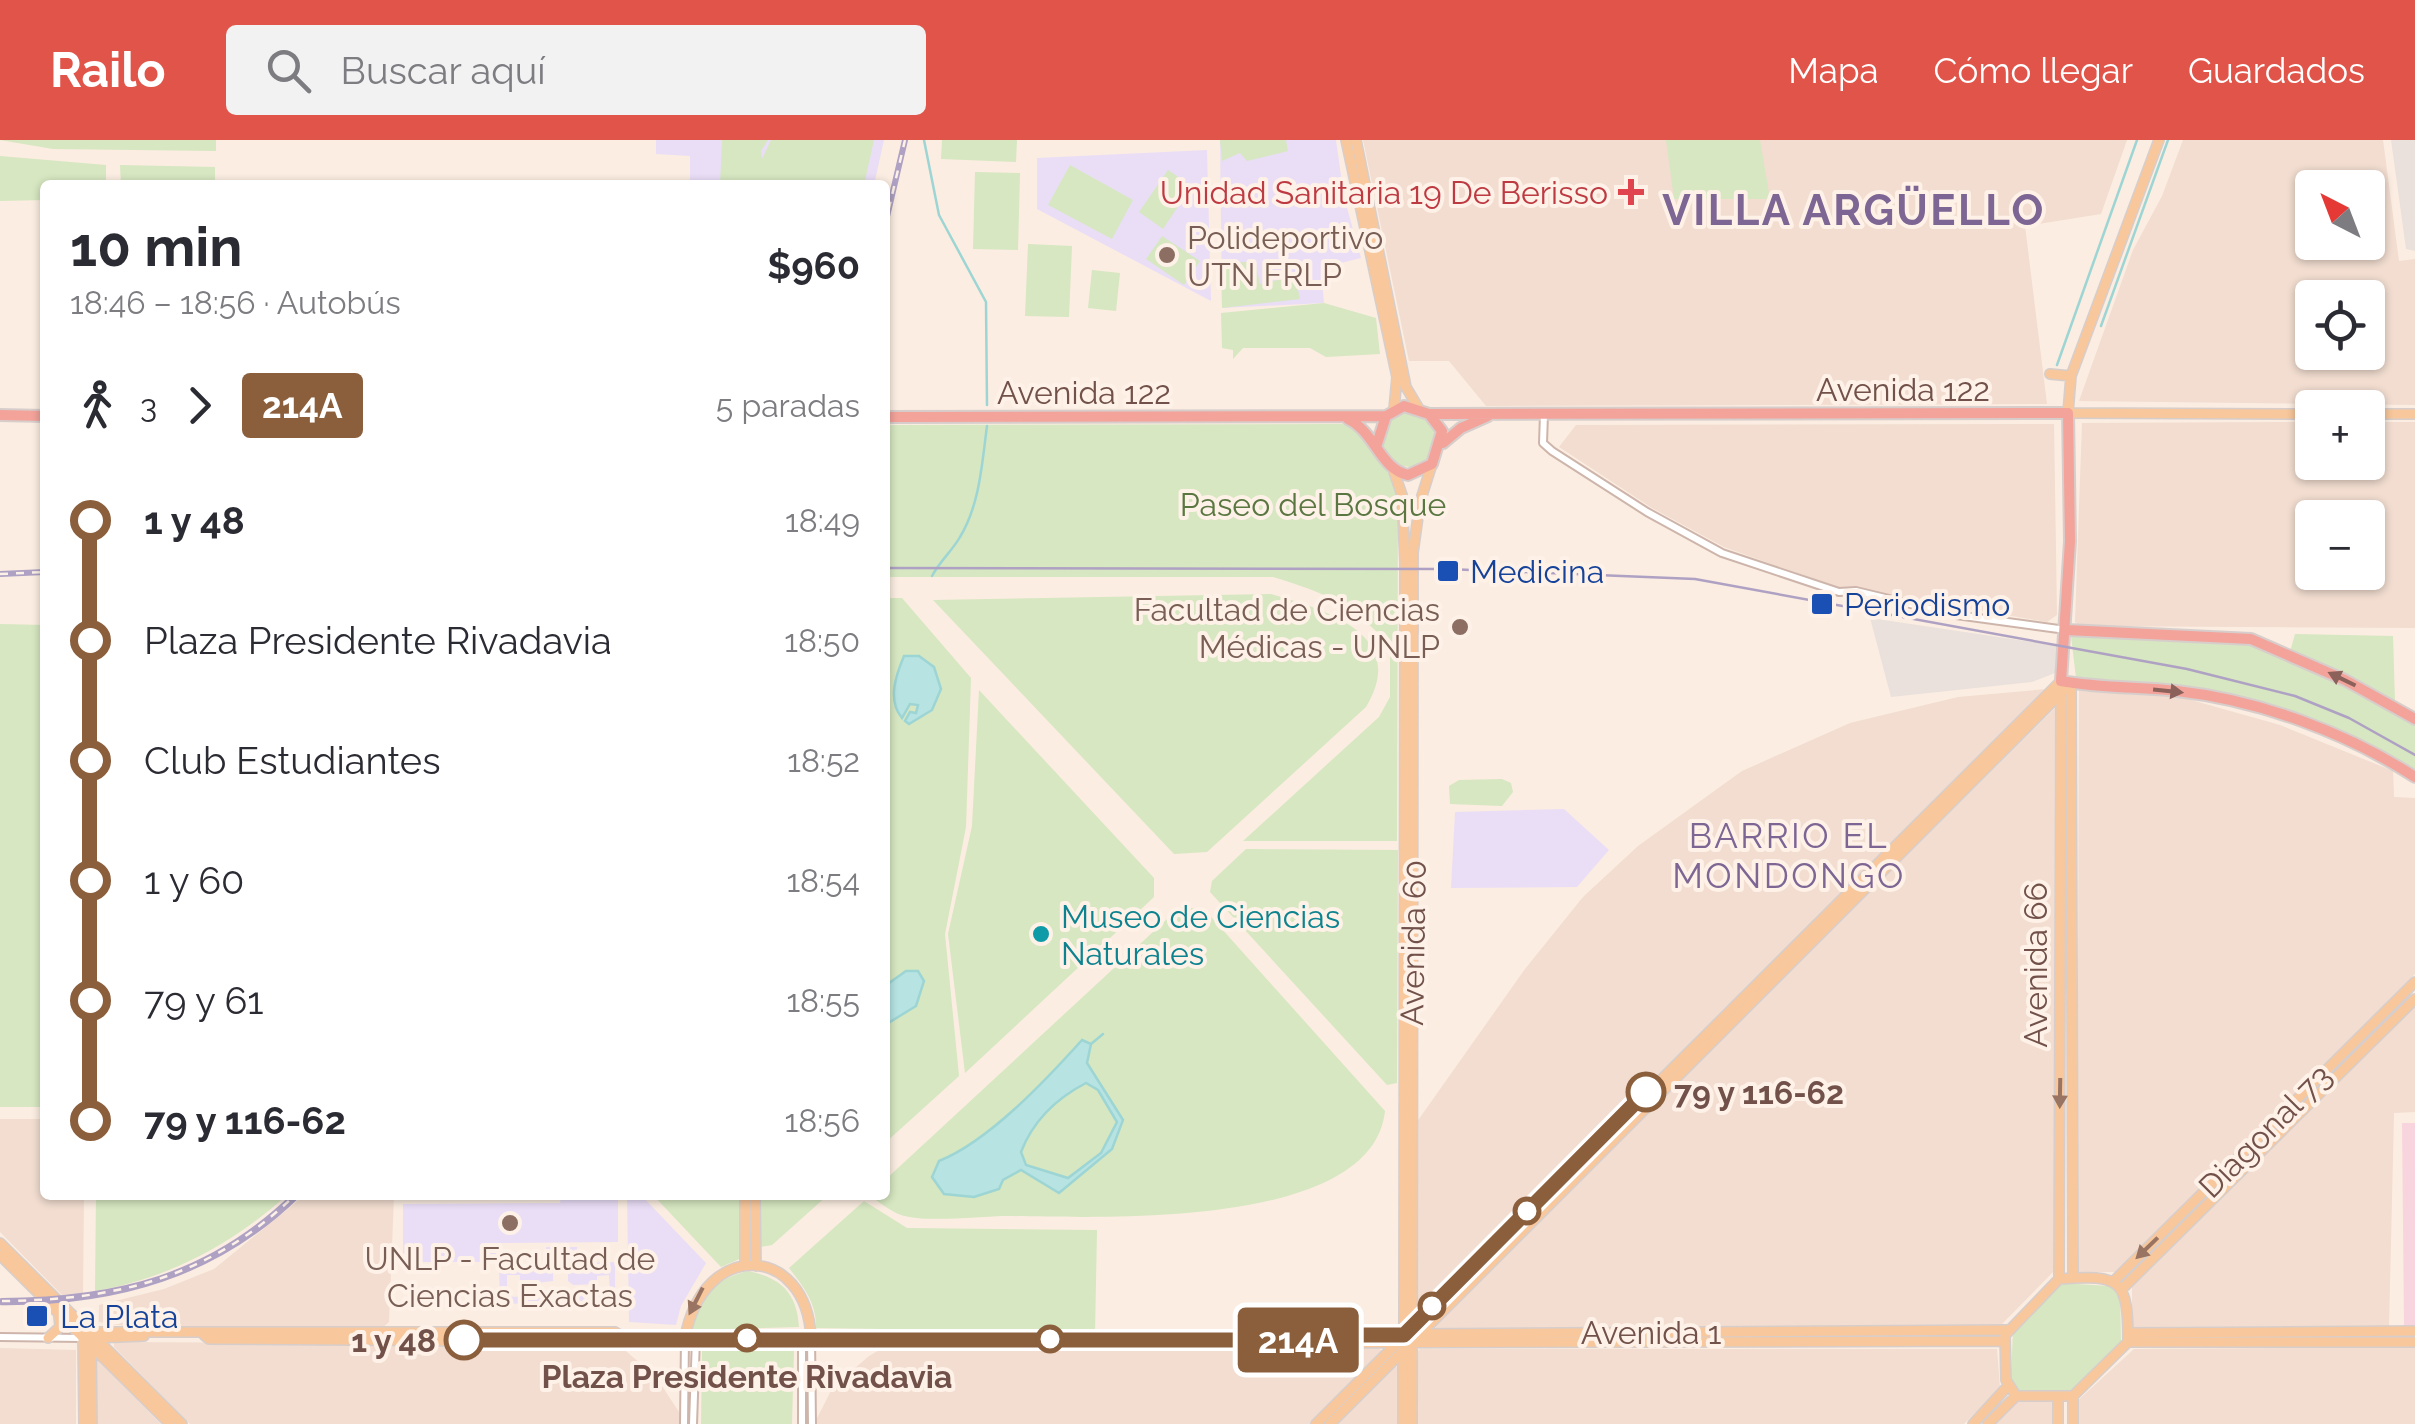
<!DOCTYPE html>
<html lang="es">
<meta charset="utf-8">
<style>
:root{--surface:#fff;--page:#f2f2f3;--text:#2b2b33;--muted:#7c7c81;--accent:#e1544a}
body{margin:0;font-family:Raleway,sans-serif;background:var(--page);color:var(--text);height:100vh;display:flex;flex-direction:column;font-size:38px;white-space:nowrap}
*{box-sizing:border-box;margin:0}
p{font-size:32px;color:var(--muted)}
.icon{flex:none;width:55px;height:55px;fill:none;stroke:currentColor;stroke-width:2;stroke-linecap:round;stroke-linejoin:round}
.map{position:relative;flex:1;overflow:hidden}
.side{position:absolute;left:40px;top:40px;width:850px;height:1020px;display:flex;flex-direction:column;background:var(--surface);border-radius:10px;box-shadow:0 2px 8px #0004}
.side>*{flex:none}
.badge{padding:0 20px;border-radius:8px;font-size:35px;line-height:65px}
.needle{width:65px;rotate:318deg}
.fabs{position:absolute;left:2295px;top:30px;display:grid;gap:20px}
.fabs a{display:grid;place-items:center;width:90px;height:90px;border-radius:10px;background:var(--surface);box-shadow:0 2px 8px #0004;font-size:50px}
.map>.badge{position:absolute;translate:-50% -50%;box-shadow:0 0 0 5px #fff}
.legs{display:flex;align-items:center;gap:15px;height:110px;padding:0 30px;font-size:32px}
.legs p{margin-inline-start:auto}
.head{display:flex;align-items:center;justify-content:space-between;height:170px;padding:0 30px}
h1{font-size:55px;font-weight:700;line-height:75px}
ul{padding:0 30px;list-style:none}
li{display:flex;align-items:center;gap:35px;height:120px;font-size:38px}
li i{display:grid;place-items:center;width:15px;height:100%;margin:0 12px;background:currentColor}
li i::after{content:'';width:25px;height:25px;margin:-12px;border:8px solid;border-radius:50%;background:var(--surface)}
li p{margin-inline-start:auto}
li:first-child i{background:linear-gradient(#0000 50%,currentColor 0)}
li:last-child i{background:linear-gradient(currentColor 50%,#0000 0)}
header{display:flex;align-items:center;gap:60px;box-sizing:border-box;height:140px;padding:0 50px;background:var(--accent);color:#fff}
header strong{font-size:48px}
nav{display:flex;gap:55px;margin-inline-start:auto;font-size:35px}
.search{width:700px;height:90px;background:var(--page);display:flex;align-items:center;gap:25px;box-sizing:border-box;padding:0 35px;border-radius:10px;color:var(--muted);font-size:38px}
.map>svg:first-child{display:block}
</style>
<header>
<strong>Railo</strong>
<div class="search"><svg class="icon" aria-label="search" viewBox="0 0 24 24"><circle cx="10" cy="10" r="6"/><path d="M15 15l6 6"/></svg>Buscar aquí</div>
<nav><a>Mapa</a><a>Cómo llegar</a><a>Guardados</a></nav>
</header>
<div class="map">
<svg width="2415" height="1284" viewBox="0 0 2415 1284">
<rect width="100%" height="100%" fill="#fbede1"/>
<!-- residential -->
<path fill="#f2ddd0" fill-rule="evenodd" d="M1363,0H2127L2101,74L2025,86L2047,264L1486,266L1449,221H1409Z
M2183,0H2383L2399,121L2415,119V265L2079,261L2133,110L2162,56ZM2312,48H2368V102H2312ZM2312,158H2368V212H2312Z
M2312,282V322H2368V282H2415V488L2079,486L2075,482L2082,283ZM2312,378H2368V432H2312Z
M2054,284L2057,475L2047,482L1833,446L1724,407L1652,368L1559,307L1576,285Z
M2047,549L1828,766L1417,1175L1414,986L1525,829L1583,757L1638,706L1742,631L1850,583L1958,557Z
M2079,551L2177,556L2280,585L2393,631L2394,657L2415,658V834L2116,1132H2077Z
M2055,568L2054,1131L2001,1185L1437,1190L1434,1185Z
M2415,866V972L2394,973L2389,1186L2132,1187V1147Z
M0,979H45V1055H84L83,1156L65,1158L0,1092Z
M305,1055H394L389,1182L382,1188L146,1189L99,1182V1165L164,1149L214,1129Z
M114,1202L619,1205L656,1237L681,1275V1284H190L114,1207Z
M890,1204L1374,1205L1383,1211L1311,1284H814L833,1247L869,1216Z
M2415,1207V1284H2076L2075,1263L2134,1209Z
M0,1208L76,1210V1284H0Z
M1420,1209H1997L2000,1248L1964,1284H1415V1214Z
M96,1218L161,1284H96Z
M1392,1224L1400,1229V1284H1333Z
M2018,1261H2054L2055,1284H1994Z"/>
<!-- industrial -->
<path fill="#eae1dc" d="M2391,0H2415V111L2406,109Z
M1870,478L2059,506L2055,533L2032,542L1891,557Z"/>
<!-- education -->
<path fill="#eadef7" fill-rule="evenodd" d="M656,0H884L874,45H690V16L656,14Z
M1220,0H1336L1344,57L1361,118L1321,128L1324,163L1222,168Z
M1207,10L1211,161L1037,69V18Z
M1564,669L1609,710L1577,747L1451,748L1455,672Z
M561,1055H618V1102L497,1103V1122H403V1064L560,1063Z
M627,1055H641L706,1123L681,1166L676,1185L629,1182Z
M546,1107H577L578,1123L615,1122V1162L500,1164L499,1127L546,1126ZM553,1111H568V1141L573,1145L597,1144V1136L609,1135L610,1157H600L599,1153L507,1157V1135H520V1145L553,1141Z"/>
<!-- medical -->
<path fill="#f8d5de" d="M2402,983H2415V1185H2404Z"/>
<!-- green -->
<path fill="#d6e7c1" d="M0,0H216V11L53,9Z
M722,0H768L761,11L762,19L771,0H874L864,45H720Z
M942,0H1017L1016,22L941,19Z
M1220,0H1286L1288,11L1247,21L1240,13L1222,21Z
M1666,0H1760L1770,59H1674Z
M0,16L106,25V45H45V60L0,61Z
M120,25L215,27V45H121Z
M1070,25L1133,60L1112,99L1048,65Z
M1168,30L1192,46L1163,89L1139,72Z
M975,32L1020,33L1018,110L973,109Z
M1162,96L1200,121L1184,145L1146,119Z
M1028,104L1072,106L1069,177L1025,176Z
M1255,121L1260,144L1295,136L1300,159L1222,168L1221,124Z
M1092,130L1120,133L1116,171L1088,168Z
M1324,163L1376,178L1380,214L1326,217L1310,208H1243L1233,219V210L1222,208L1221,173Z
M1382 299a28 28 0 1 1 56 0a28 28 0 1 1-56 0Z
M1342,284L1361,289L1393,341L1398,359L1397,701H1243L1379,577L1390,557V505C1349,462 1328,454 1273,437H885V285Z
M1271,454C1325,470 1410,494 1366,567L1207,712L1174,714L933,460Z
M885,458H902L971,538L966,687L945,794L959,936L885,1003Z
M0,484L45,485V967H0Z
M2295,494L2393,496L2395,562L2290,512Z
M2071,496L2251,503L2343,545L2415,584V632L2291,574L2187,548L2076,538Z
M979,550L1154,738V757L965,933L948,794L972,686Z
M1502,639L1511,643L1513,652L1502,666L1450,664L1449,646L1459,640Z
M1246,709L1398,710L1397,943L1387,945L1210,752L1212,741Z
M1180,767L1204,769L1385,971C1372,1091 1096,1077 1008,1076C980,1076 925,1083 901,1075C890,1071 878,1061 868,1055H885V1040Z
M96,1055H287C233,1104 167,1139 95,1151Z
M653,1055H743L744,1117L721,1127Z
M760,1055H828L772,1105L760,1107Z
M864,1061L907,1088L1097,1090L1095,1192L816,1188C817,1164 804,1147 789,1128Z
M748,1131C781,1138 797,1153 799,1187L693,1190C696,1157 717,1138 748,1131Z
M2060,1143L2109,1146L2120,1152L2121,1204L2068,1253L2018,1251L2011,1243L2013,1188Z
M794,1209L792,1284H701L702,1211Z"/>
<!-- water -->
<path fill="#b7e3e3" stroke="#9dd5d4" stroke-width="2.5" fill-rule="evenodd" d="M904,516H919L934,527L941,549L932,570L909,584L905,581L910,572L916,573L918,565L910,564L902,578C887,560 896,535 904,516Z
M906,831H918L924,841L916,866L885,885V846Z
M1082,900L1091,904L1087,923L1123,980L1112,1009L1059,1053L1021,1030L1003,1040L999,1049L974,1057L944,1054L932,1037L939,1021C989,1001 1046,940 1082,900ZM1086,943L1098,950L1117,982L1101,1013L1068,1038L1026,1025L1021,1012C1033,981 1057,958 1086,943Z"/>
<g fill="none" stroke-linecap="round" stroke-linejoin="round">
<!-- stream -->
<path stroke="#9dd5d4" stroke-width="2.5" d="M924,0L939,75L986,162L987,265
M2101,186L2168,0
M2057,225L2137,0
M932,436C940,421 952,411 960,397C980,364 982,323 987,286
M1091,904L1103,894"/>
<defs>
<path id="minor" d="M1544,274L1543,303L1552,311L1647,372L1722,413L1839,452L1856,451L1956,475L2066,490
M0,1197L82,1198
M811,1198L812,1284
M802,1199V1284
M684,1284L685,1198
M693,1284L696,1198"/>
<path id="major" d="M1346,0L1397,237L1394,269
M1356,0L1406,247L1419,269
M2159,0L2071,236L2068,273L2312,274
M2050,234L2071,236
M2368,274H2415
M1393,329L1402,355L1405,422L1404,1194
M2071,543L2073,1138
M755,1055L756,1126
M0,1103L182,1284
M0,1115L170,1284
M745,1125V1055
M2059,1139L2061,554
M2059,1139C2122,1134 2128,1140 2128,1202L2073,1256H2016L2006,1240L2005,1195Z
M2115,1140L2415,842
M2123,1148L2415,859
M90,1192H615L624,1198
M2128,1193L2415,1191
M1420,1194L2007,1190
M204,1195L209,1199L613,1202L624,1198L1304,1203L2005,1201
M48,1198L60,1187L59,1176
M83,1198L84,1284
M95,1198L144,1196
M685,1198C703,1098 807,1104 811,1198
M1297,1200L1304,1195H1405
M2128,1202H2415
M91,1205L92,1284
M2058,1256V1284
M1316,1284L2061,541
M1330,1284L2071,543
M1403,1284V1210
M1412,1284L1413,413L1420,362L1432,324
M1973,1284L2007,1247
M1988,1284L2016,1256
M2073,1284V1256"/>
<path id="highway" d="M1429,274L2068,273L2070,401L2061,541C2099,548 2139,547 2177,551C2258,560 2346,592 2415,637
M0,275L45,276
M885,277L1386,276
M1348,279C1375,292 1380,329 1408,335L1432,324L1442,291L1429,274L1404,266L1386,276L1377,304
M1443,303L1461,288L1488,276
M2067,490L2251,499L2345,540L2415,579"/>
</defs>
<!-- minor casing -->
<use href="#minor" stroke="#ceb5ab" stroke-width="10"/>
<!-- major casing -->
<use href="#major" stroke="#d7cecc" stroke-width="12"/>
<!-- highway casing -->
<use href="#highway" stroke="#d7cecc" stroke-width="14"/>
<!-- minor -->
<use href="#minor" stroke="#fff" stroke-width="6"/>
<!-- major -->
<use href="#major" stroke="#f8c79b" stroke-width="9"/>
<!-- highway -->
<use href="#highway" stroke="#f3a39a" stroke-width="10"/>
<!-- tram -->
<path stroke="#aea1c3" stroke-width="2.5" d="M885,428L1447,429L1695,439L2187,529L2295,556L2349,578L2415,615
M1,1164C115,1165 217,1137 300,1055"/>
<defs>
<path id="rail" d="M885,85L905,0
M0,434L45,432
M2,1161C116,1160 210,1138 295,1055"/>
</defs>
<!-- rail casing -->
<use href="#rail" stroke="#aea1c3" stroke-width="6"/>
<!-- rail -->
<use href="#rail" stroke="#fef1e7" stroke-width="2.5" stroke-dasharray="8" stroke-linecap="butt"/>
</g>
<!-- one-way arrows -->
<defs><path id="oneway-solid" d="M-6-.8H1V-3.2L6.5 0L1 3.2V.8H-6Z" transform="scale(2.5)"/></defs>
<g fill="#8b6159">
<use href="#oneway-solid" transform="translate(2342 539) rotate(-154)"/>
<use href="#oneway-solid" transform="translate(2168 551) rotate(6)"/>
</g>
<g fill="#9a7462">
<use href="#oneway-solid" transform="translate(2060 953) rotate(91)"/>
<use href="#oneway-solid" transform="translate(2147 1108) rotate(136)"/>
<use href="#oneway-solid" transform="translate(696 1161) rotate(117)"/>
</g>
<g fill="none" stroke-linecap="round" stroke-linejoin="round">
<defs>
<path id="line-1" d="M464,1200H1297L1304,1195H1404L1646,952"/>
</defs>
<!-- line-1 casing -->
<use href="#line-1" stroke="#fff" stroke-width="22"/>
<!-- line-1 -->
<use href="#line-1" stroke="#8b5e3c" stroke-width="15"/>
</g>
<!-- markers -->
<path fill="#e0444e" stroke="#fef1e7" stroke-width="4" d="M1626 37h10v10h10v10h-10v10h-10v-10h-10v-10h10z"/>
<g fill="#8d6e63" stroke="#fef1e7" stroke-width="4">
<circle cx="1167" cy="115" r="10"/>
<circle cx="1460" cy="487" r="10"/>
<circle cx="510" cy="1083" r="10"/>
</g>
<g fill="#1a4fb4" stroke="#fef1e7" stroke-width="4">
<rect x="1436" y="419" width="24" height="24" rx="5"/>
<rect x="1810" y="452" width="24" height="24" rx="5"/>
<rect x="25" y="1164" width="24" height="24" rx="5"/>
</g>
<circle fill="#0f9aa8" stroke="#fef1e7" stroke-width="4" cx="1041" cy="794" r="10"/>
<g fill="#fff" stroke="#8b5e3c" stroke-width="5">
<circle cx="1646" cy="952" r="18"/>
<circle cx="1527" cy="1071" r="12"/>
<circle cx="1432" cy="1166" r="12"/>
<circle cx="747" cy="1198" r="12"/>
<circle cx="1050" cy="1199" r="12"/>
<circle cx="464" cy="1200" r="18"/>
</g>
<g text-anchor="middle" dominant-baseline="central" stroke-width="8" stroke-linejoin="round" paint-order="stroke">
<!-- health labels -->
<g font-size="32" fill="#be3a42" stroke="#fef1e7" text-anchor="end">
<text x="1608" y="52">Unidad Sanitaria 19 De Berisso</text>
</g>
<!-- education labels -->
<g font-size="32" fill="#785e54" stroke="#fef1e7" text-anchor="start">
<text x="1187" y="97">Polideportivo<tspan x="1187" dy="37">UTN FRLP</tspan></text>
<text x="1440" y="469" text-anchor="end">Facultad de Ciencias<tspan x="1440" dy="37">Médicas - UNLP</tspan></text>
<text x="510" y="1118" text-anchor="middle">UNLP - Facultad de<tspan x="510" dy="37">Ciencias Exactas</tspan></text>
</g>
<!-- street labels -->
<g font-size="32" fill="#715149" stroke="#fef1e7">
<text x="1903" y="249">Avenida 122</text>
<text x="1084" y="252">Avenida 122</text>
<text transform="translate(1413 803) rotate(-89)">Avenida 60</text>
<text transform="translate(2035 825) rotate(-90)">Avenida 66</text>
<text transform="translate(2265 991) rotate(-45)">Diagonal 73</text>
<text x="1651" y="1192">Avenida 1</text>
</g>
<!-- park labels -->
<g font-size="32" fill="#5a7742" stroke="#fef1e7">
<text x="1313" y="364">Paseo del Bosque</text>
</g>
<!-- transit labels -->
<g font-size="32" fill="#164399" stroke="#fef1e7" text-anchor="start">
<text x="1470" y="431">Medicina</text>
<text x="1844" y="464">Periodismo</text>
<text x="60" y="1176">La Plata</text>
</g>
<!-- culture labels -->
<g font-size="32" fill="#0d838f" stroke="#fef1e7" text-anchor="start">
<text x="1061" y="776">Museo de Ciencias<tspan x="1061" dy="37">Naturales</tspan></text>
</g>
<!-- stop labels -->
<g font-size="32" font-weight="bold" fill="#715149" stroke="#fef1e7" text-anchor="start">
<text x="1674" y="952">79 y 116-62</text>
<text x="436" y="1200" text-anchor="end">1 y 48</text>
<text x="747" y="1236" text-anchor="middle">Plaza Presidente Rivadavia</text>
</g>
<!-- neighbourhood labels -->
<g font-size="35" letter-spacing="2.5" fill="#7d6594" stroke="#fef1e7">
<text x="1789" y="695">BARRIO EL<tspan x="1789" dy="40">MONDONGO</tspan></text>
</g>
<!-- district labels -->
<g font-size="42" font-weight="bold" letter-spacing="2.5" fill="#7d6594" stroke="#fef1e7">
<text x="1854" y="70">VILLA ARGÜELLO</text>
</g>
</g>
</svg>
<div class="fabs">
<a><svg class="needle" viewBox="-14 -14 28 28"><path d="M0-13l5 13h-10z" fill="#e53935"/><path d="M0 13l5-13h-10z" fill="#7c7c81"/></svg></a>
<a><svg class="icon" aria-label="locate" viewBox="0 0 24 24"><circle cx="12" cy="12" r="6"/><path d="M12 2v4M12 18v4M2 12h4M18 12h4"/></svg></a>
<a>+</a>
<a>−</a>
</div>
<b class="badge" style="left:1298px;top:1200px;background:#8b5e3c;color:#fff">214A</b>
<section class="side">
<div class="head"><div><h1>10 min</h1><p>18:46 – 18:56 · Autobús</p></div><b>$960</b></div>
<div class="legs"><svg class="icon" aria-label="walk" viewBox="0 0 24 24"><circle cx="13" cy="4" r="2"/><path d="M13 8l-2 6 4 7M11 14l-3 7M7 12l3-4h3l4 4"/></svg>3<svg class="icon" aria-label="forward" viewBox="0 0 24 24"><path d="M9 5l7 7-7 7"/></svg><b class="badge" style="background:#8b5e3c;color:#fff">214A</b><p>5 paradas</p></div>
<ul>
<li><i style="color:#8b5e3c"></i><b>1 y 48</b><p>18:49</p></li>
<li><i style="color:#8b5e3c"></i><span>Plaza Presidente Rivadavia</span><p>18:50</p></li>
<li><i style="color:#8b5e3c"></i><span>Club Estudiantes</span><p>18:52</p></li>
<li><i style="color:#8b5e3c"></i><span>1 y 60</span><p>18:54</p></li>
<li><i style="color:#8b5e3c"></i><span>79 y 61</span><p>18:55</p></li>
<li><i style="color:#8b5e3c"></i><b>79 y 116-62</b><p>18:56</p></li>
</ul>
</section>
</div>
